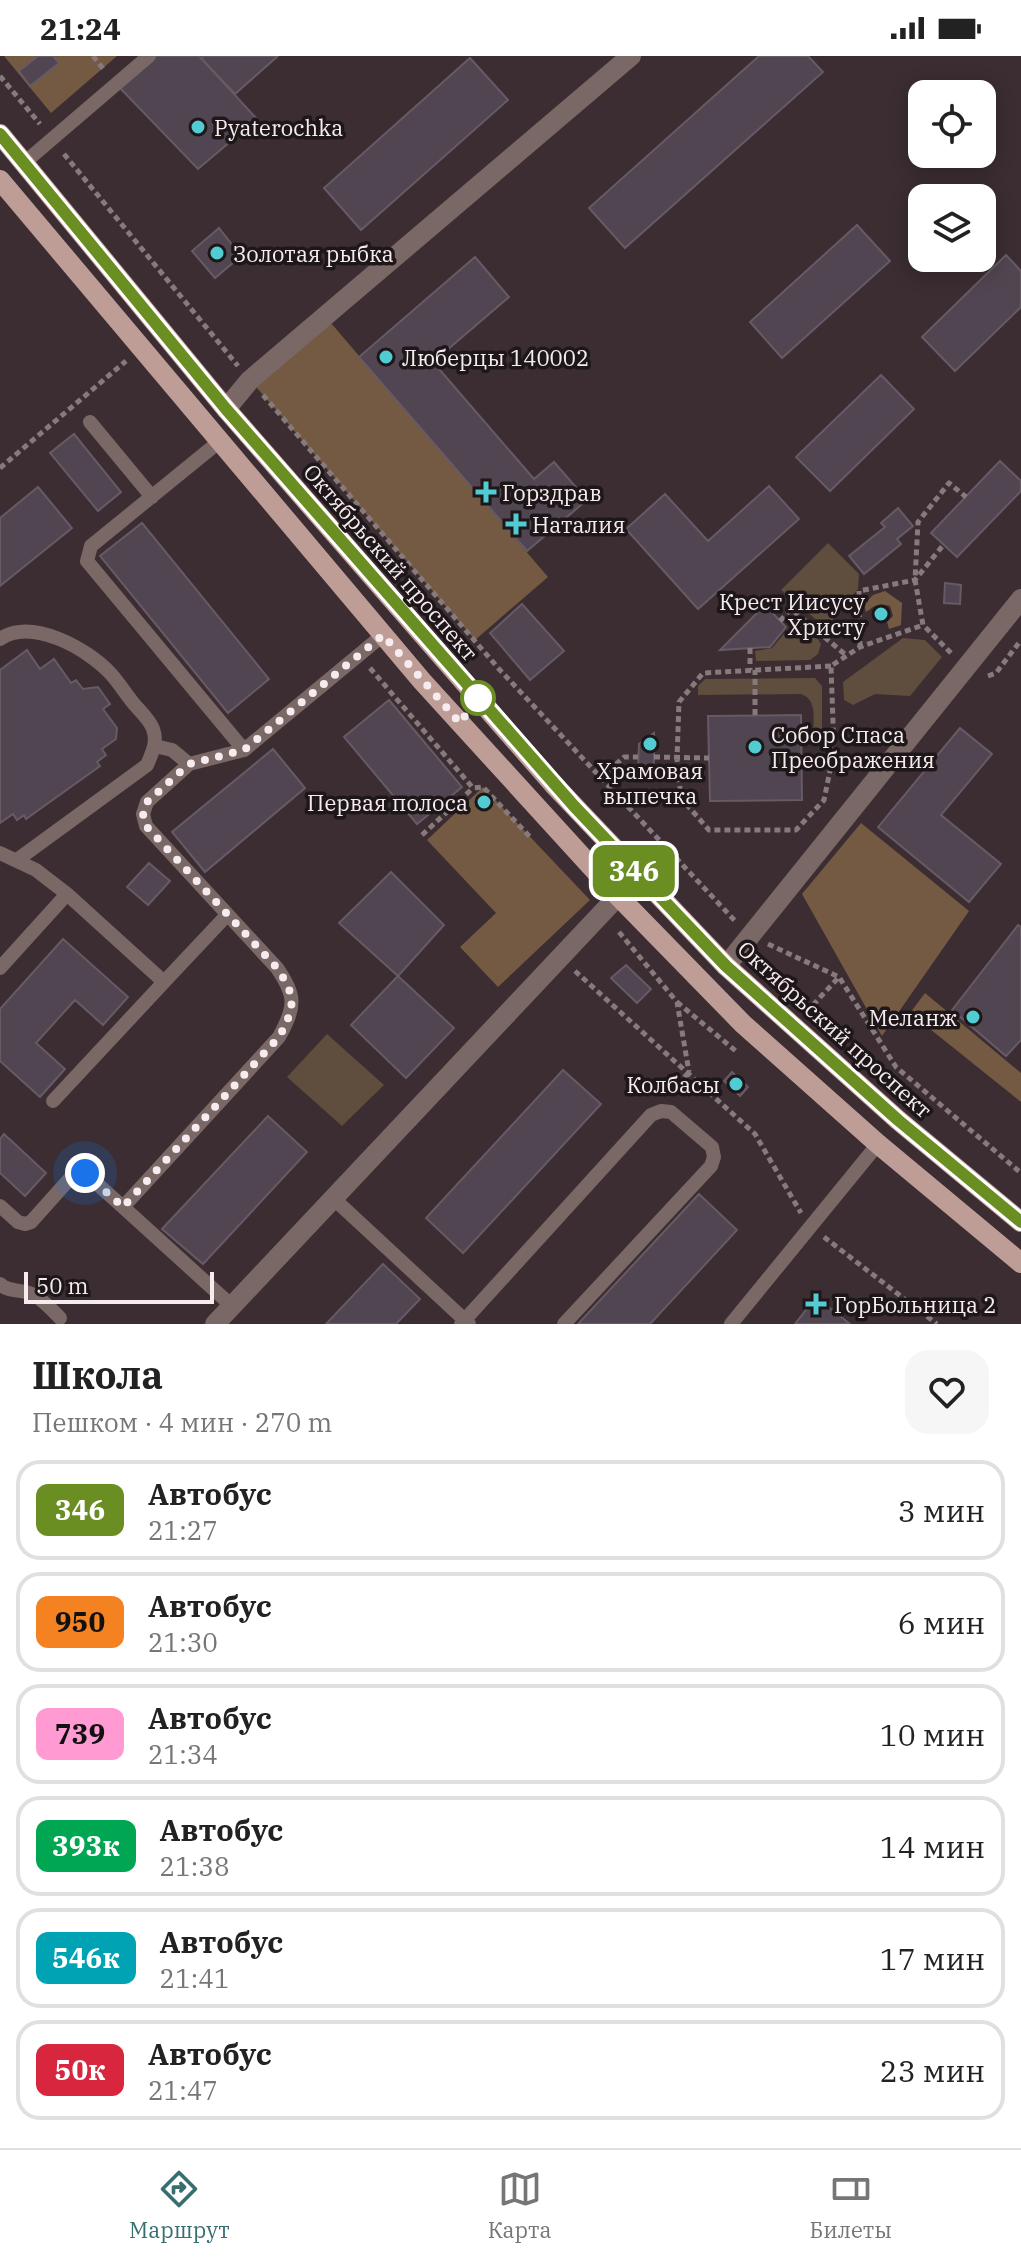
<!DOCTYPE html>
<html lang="ru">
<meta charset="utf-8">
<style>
:root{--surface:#fff;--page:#f6f6f6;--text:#222;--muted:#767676;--line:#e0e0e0;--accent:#376e72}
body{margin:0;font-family:"IBM Plex Serif",serif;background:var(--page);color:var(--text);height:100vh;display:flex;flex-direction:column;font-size:30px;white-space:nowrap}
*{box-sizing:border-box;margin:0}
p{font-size:26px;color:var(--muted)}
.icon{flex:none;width:44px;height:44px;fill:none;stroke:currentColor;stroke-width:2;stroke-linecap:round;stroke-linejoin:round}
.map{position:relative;height:1268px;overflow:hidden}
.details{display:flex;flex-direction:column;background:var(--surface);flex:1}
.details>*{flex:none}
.badge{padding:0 16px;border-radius:12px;font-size:28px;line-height:52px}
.tools{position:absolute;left:908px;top:24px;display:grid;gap:16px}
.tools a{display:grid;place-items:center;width:88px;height:88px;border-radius:16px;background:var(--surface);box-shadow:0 4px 20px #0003;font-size:40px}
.scale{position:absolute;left:24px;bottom:20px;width:190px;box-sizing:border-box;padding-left:8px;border:4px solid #f6ecef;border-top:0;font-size:22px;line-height:28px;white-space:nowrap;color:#f6ecef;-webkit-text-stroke:6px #1e1719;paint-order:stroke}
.you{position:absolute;width:40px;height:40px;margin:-20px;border:6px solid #fff;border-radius:50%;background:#1a73e8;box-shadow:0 0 0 12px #1a73e833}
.map>.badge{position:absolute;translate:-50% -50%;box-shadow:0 0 0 4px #fff}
.round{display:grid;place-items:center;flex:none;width:84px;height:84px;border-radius:24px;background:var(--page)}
.overview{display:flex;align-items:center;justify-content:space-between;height:136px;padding:0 32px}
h1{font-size:38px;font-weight:700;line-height:60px}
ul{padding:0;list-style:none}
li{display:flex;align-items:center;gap:24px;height:100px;margin:0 16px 12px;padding:0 16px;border:4px solid var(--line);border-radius:24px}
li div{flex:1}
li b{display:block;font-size:30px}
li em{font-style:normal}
li .badge{min-width:88px;font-weight:700;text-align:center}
.status{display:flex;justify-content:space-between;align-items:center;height:56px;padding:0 40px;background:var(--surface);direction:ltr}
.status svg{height:22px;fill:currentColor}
.tab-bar{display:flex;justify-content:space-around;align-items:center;height:112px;border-top:2px solid var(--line);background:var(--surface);font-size:22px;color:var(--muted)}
.tab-bar a{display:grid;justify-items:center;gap:4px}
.tab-bar .on{color:var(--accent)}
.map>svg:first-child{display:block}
</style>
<div class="status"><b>21:24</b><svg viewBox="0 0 49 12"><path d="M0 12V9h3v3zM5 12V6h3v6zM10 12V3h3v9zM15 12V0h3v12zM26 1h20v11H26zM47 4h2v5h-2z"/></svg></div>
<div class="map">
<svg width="1021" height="1268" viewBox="0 0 1021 1268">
<rect width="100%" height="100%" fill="#3b2d31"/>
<!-- green -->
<path fill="#5f4d3d" d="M828,487L859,518L858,533L826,572L781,534Z
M795,565L816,580L821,588L818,598L810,604L756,605L755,595L772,592Z
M903,582L925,584L942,601L910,640L875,638L853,649L844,644L843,626Z
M815,622L822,630V679H813C813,664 818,644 801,638L698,639V630L705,623Z
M327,978L384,1029L342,1070L287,1021Z"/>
<!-- forest -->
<path fill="#745a43" d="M4,0H117L51,57Z
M325,260L548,521L475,584L250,324Z
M885,535L902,547L901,569L889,573L887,566L893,560L890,550C879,547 875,549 866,556L864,548L873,539Z
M483,731L590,844L498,931L460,891L496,857L427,784Z
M861,767L969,855L882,980L802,838Z
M925,937L1021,1017V1046L910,957Z"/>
<!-- building -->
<path fill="#504550" stroke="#665a65" stroke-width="2" d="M38,0H53L59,7L30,30L19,15Z
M154,0H199L257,63L198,113L119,31Z
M203,0H278L235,38L201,2Z
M759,0H808L823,16L625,192L589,152Z
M470,2L508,44L361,174L324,132Z
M857,169L890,205L782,302L750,266Z
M219,172L241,200L215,222L192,195Z
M1006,199L1021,215V251L955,315L922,281Z
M475,201L509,241L433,306L534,423L554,406L587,444L527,495L359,301Z
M881,319L914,353L830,435L796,401Z
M74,378L121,436L98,455L50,397Z
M1000,405L1021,425V435L957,501L931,477Z
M769,430L799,463L698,553L626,473L665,438L708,485Z
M38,431L72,472L0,530V462Z
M898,452L913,470L897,483L901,488L864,518L849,500L885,471L881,467Z
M142,467L269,623L228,657L100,500Z
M945,527L961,529L960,548L944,547Z
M522,548L564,595L530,624L490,577Z
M765,549L786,571L770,591L720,594Z
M27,594L40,613L54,603L71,627L76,624L83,633L98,631L110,648L103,653L117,672L116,683L102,693L106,699L97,706L100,710L26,763L24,759L17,764L13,758L0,767V614Z
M389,644L462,731L417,768L344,681Z
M801,659L802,744L710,745L708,660Z
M960,672L992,698L941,759L1001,808L969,846L878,771Z
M654,677V701L653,723L638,713L639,688Z
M273,693L305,732L205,816L172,776Z
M485,738L493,747L484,755L475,745Z
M149,807L170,825L148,849L127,831Z
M391,816L444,869L398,920L339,867Z
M1018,869L1021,871V984L1006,1000L952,954Z
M63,883L128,941L103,969L75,944L36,987L65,1013L40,1041L0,1005V953Z
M626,909L651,933L637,947L611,922Z
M398,920L454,972L406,1022L351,969Z
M563,1014L601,1048L463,1197L426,1162Z
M732,1016L748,1031L740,1040L724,1025Z
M268,1060L307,1096L203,1208L162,1173Z
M4,1078L46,1117L25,1140L0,1117V1083Z
M699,1138L737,1174L650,1268H578Z
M383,1208L420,1243L396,1268H326Z
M816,1241L850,1268H795Z"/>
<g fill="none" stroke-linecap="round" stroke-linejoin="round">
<!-- path -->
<path stroke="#867a7d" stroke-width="5" stroke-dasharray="6 4" stroke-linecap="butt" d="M93,0L105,15
M0,20L40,68
M64,98L238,310
M263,339L499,613L737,867
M0,412L126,305
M780,565L791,553L847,600
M860,591L859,535L915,524L944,488
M750,592V614
M951,597L923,569L915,524L918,466L949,427L966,441
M831,610L703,617L679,646L677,703L681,742L709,774H796L824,744L834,695L831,610L860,591L923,569
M370,612L473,732L483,731L530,781
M988,620L996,617L1021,584
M755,659V614
M654,701L709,702
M601,722L624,701H638
M422,779L473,732
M619,876L677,946L689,1016
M768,888L839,921L896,1011L1021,1117
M575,915L755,1078L801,1157
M677,946L737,996
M813,949L839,921
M671,1036L689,1016
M824,1181L937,1268"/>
<!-- lane -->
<path stroke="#796865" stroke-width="14" d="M24,107L149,0
M90,366L152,441
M220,385L91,490L87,505L244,694L383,579
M0,583C32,561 88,593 111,618C119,627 126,638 134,648C140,655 150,664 153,673C158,686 152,697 147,709L17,804
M155,690L172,694L189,708
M0,797L36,814L67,838L164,926L227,859
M0,912L67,838
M53,1045L164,926
M333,1142L469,1268
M0,1150L18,1166L25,1168L31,1166L74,1118L79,1115L85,1117L123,1151
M0,1228C10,1238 25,1232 36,1240C45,1246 53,1255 60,1262
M232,1250L123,1151L279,981C296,950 296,940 277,912L146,770L143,758L147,746L189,708L244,694
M461,1268L651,1059L661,1055L671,1056L712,1091L714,1101L711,1110L564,1268
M731,1268L878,1088"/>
<!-- street -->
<path stroke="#796865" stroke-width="20" d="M226,353L250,324L631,0
M726,910L1021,543
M215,1268L618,840"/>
<!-- primary -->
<path stroke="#bf9d97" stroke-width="20" d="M0,78L226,353L553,728L726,910L898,1064L1021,1166
M0,124L422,625L618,840L743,968L878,1088L1021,1207"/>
</g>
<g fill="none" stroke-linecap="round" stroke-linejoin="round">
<defs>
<path id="line" d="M0,78L226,353L574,750L726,910L898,1064L1021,1166"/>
</defs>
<!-- line casing -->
<use href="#line" stroke="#fff" stroke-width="18"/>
<!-- line -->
<use href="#line" stroke="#6b8e23" stroke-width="12"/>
<!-- walk -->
<path stroke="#f6ecef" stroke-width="8" stroke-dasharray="0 14.4" d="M85,1117L123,1151L279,981C296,950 296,940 277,912L146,770L143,758L147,746L189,708L244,694L383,579L460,667L478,642"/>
</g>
<!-- markers -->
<g fill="#51ccd3" stroke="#1e1719" stroke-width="3">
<circle cx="198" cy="71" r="8"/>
<circle cx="217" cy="197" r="8"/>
<circle cx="386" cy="301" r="8"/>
<path d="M482 424h8v8h8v8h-8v8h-8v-8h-8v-8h8z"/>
<path d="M512 456h8v8h8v8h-8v8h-8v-8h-8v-8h8z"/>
<circle cx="881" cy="558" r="8"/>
<circle cx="650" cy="688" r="8"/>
<circle cx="755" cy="691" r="8"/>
<circle cx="484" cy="746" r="8"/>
<circle cx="973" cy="961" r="8"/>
<circle cx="736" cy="1028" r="8"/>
<path d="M812 1236h8v8h8v8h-8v8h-8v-8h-8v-8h8z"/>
</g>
<circle fill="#fff" stroke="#6b8e23" stroke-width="4" cx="478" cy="642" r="16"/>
<g text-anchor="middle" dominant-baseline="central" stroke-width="7" stroke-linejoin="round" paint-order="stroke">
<!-- poi labels -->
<g font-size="22" fill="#f6ecef" stroke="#1e1719" text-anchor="start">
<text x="214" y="71">Pyaterochka</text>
<text x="233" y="197">Золотая рыбка</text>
<text x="402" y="301">Люберцы 140002</text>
<text x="502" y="436">Горздрав</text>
<text x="532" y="468">Наталия</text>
<text x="865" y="545" text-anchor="end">Крест Иисусу<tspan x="865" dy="25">Христу</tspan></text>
<text x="771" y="678">Собор Спаса<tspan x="771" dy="25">Преображения</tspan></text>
<text x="650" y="714" text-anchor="middle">Храмовая<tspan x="650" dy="25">выпечка</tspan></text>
<text x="468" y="746" text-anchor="end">Первая полоса</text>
<text x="957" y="961" text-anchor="end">Меланж</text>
<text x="720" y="1028" text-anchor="end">Колбасы</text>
<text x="834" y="1248">ГорБольница 2</text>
</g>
<!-- street labels -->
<g font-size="22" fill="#f6ecef" stroke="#1e1719">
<text transform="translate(391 506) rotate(49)">Октябрьский проспект</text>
<text transform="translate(835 973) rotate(42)">Октябрьский проспект</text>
</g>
</g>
</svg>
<div class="tools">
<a><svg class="icon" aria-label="locate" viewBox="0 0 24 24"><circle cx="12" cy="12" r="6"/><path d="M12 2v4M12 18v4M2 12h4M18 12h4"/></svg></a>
<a><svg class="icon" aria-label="layers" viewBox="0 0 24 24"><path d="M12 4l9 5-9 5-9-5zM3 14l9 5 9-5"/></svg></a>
</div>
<div class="scale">50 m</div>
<div class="you" style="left:85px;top:1117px"></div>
<b class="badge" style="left:634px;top:815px;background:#6b8e23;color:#fff">346</b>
</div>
<section class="details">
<div class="overview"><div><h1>Школа</h1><p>Пешком · 4 мин · 270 m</p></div><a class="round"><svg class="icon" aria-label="heart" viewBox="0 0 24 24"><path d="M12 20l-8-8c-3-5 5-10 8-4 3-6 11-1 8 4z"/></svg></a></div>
<ul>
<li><span class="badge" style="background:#6b8e23;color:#fff">346</span><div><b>Автобус</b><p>21:27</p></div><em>3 мин</em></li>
<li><span class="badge" style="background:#f58220;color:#111">950</span><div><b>Автобус</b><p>21:30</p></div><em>6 мин</em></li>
<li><span class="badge" style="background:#ff9ad2;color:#111">739</span><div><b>Автобус</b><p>21:34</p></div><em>10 мин</em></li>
<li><span class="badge" style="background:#00a651;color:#fff">393к</span><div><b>Автобус</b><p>21:38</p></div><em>14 мин</em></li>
<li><span class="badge" style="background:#00a3b4;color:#fff">546к</span><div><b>Автобус</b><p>21:41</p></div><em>17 мин</em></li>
<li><span class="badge" style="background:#d7263d;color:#fff">50к</span><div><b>Автобус</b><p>21:47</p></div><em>23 мин</em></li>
</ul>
</section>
<nav class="tab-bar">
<a class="on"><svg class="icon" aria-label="directions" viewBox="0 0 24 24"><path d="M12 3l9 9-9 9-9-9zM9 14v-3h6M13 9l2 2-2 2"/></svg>Маршрут</a>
<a><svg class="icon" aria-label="map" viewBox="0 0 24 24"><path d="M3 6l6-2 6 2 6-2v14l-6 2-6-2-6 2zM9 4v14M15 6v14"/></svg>Карта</a>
<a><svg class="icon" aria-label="tickets" viewBox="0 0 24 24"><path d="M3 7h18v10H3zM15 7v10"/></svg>Билеты</a>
</nav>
